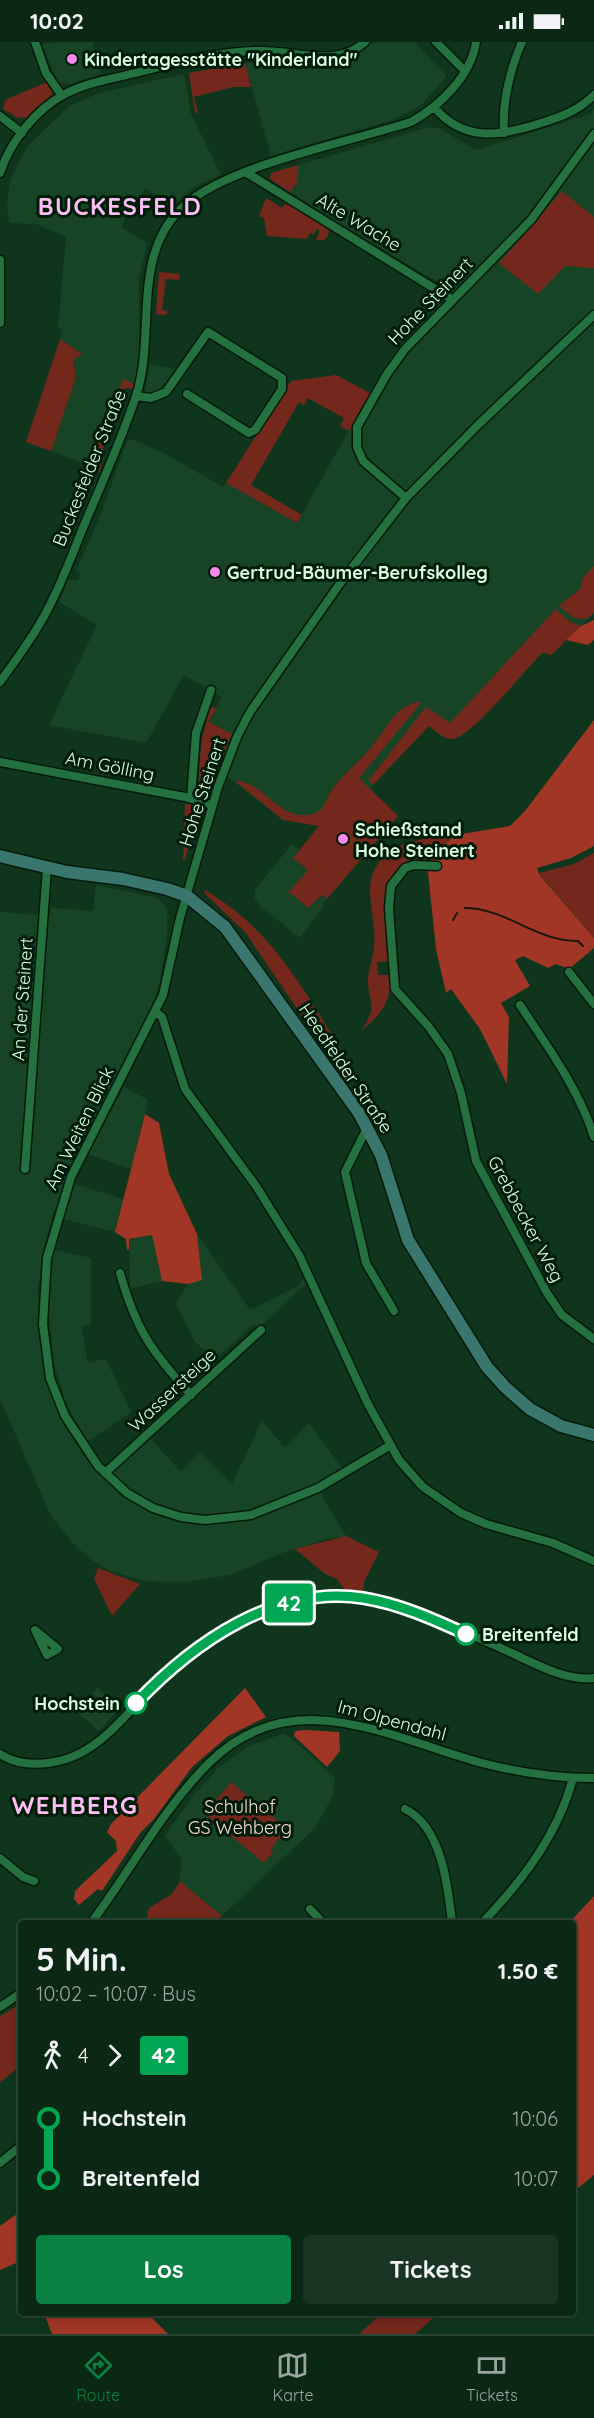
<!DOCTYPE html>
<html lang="de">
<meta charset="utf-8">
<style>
:root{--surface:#0b2815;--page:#193422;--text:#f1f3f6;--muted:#9aa6a0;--line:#2b4434;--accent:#0b8043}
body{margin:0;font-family:Quicksand,sans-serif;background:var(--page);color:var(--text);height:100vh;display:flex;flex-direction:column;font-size:22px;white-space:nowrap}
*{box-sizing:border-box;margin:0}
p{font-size:20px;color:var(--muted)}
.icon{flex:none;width:33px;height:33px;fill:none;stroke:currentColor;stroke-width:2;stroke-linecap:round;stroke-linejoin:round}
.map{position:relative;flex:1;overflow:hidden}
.sheet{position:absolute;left:18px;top:1878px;width:558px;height:396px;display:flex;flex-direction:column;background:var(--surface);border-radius:6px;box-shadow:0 3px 9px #0003,0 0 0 2px var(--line)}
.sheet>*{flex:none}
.badge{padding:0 12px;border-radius:4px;font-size:21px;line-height:39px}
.map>.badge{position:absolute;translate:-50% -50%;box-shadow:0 0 0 3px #fff}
.legs{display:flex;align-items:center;gap:9px;height:66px;padding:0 18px;font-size:20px}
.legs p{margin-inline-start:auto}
.headline{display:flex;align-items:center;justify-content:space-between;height:102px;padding:0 18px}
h1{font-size:33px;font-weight:800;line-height:45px}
.primary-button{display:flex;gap:12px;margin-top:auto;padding:12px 18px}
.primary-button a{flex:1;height:69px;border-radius:6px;background:var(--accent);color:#fff;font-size:24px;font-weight:800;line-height:69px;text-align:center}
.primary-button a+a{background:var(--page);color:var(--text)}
ul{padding:0 18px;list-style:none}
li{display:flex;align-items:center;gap:21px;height:60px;font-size:22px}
li i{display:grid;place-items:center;width:9px;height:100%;margin:0 8px;background:currentColor}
li i::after{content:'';width:15px;height:15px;margin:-8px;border:4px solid;border-radius:50%;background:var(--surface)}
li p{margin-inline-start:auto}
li:first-child i{background:linear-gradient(#0000 50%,currentColor 0)}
li:last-child i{background:linear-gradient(currentColor 50%,#0000 0)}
.status{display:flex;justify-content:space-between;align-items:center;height:42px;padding:0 30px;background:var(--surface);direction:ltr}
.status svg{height:16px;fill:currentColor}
.tab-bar{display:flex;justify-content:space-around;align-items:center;height:84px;border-top:2px solid var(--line);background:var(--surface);font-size:16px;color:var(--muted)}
.tab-bar a{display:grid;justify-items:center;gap:3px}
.tab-bar .on{color:var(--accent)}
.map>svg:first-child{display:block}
</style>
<div class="status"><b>10:02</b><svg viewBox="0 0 49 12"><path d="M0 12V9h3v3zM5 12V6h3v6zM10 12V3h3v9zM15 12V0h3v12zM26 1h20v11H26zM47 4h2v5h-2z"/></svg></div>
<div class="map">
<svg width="594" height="2292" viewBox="0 0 594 2292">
<rect width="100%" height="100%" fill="#0f361c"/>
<!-- built -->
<path fill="#184426" d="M61,0H93L101,32L70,42L58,40L42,2Z
M374,0H414L446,33L442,40L422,62L395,77L271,114L245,21H272L312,26L354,15Z
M184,32L191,72L221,133L197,143L169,166L146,146L131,166L121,185L147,201L139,237V317L134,342L123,338L87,423L51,409L76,335L73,318L81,312L60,297L63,286H58L66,195L36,182L9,181L7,165L10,139L27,105L69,64L99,51Z
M594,66V571L551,613L543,610L480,678L459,695L453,697L443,695L429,684L377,738L370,747L398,774L322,862L324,864L300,896L261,865L255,857L254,849L292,802L300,808L319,784L283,778L217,726L232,693L209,680L222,655L184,633L146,701L49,683L97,583L59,560L68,538H78L81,531L76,529L98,480L127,399L131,397L162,410L223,445L226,441L297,481L384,326L400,304L456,245L446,244L422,231L317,167L271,138V131L429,85L439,86L476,108L591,72Z
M150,322L178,328L161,349L148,353L145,349Z
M96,843L158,856L167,866V895L159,944L151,968L83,1099L54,1168L44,1206L38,1248V1286L43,1321L54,1360L64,1383L83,1413L104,1437L149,1395L181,1430L200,1411L232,1442L262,1379L285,1406L309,1381L343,1427L315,1442L346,1494L327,1497L282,1511L230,1533L186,1540L145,1539L110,1529L90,1517L71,1499L51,1474L0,1357V870L50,874L51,866L93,869Z
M124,1045L148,1058L131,1127L88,1112Z
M75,1142L123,1157L115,1190L63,1177Z
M197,1192L250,1268L298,1244L304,1237L306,1242L259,1286L254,1282L214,1319L194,1298L176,1261L188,1242L202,1238Z
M152,1193L162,1239L130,1247L129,1198Z
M54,1208L91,1216V1282L81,1284L88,1321L106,1317L131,1370L87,1400L65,1358L54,1321L48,1265Z
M97,1646L120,1665L99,1689L77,1670Z
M285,1691L335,1735L332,1755L315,1786L222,1874L180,1839L181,1817L165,1793L194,1753L219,1725L249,1704Z"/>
<!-- green -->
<path fill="#74271b" d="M245,21L251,45H233L194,55L198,71H195L189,31Z
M47,40L53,53L30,75L18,76L3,67L5,58Z
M298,123V139L290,150L270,137L271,131Z
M562,149L594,175V226L565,224L538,252L499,221Z
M266,156L282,166L286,161L329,187L328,194L324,198H316L320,189L317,187L314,192L310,191L307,197L267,194L264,176L259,174Z
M159,230L180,232L179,238L166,237L162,268L168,269L166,273L156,272Z
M60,297L82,312L73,318L76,335L51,409L26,400Z
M336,333L370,351L349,389L340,384L344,376L308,356L304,363L299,360L251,443L302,473L297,481L226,441L291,339Z
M123,337L134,342L133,347L124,346L106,384L100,430L87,423Z
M594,524V571L587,577L574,576L559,564L582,545V537Z
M556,567L570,580L581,584L551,613L543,610C528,625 470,696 453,697C444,698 436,689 429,684L373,743L369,738L426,665L450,681Z
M417,660L421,661L359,736L398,774L327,857L322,853L308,866L291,851L287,852L308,828L293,816L319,784L283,778L235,739C262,738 278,777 308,773C327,770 324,758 334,745C344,732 358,720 369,708C379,696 387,682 397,671C403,666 410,662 417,660Z
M217,665L209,680L232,692L209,748L198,753L201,701L210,666Z
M185,761L195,764L198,767L185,818H183Z
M455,793L427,821L403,823L390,839V919L377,920L378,933H391C391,959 382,972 362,988C379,960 368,963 368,936C369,925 373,915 374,905C376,887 371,868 370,850C370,803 418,796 455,793Z
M594,811V896L539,831L574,822Z
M203,847C268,883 302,945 341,1007L330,1013L323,1005L245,890L206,853Z
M346,1494L379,1510L364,1540L363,1551L346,1549L337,1537L325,1532L295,1507Z
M98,1526L140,1542L112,1574L94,1537Z
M231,1740L287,1787L271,1807L273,1810L264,1821L205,1772Z
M180,1839L222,1874L214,1881H149L147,1876L149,1866L172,1852Z
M21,1962V2024L0,2040V1974Z
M382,2271H439L415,2292H359Z"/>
<!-- forest -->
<path fill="#a13626" d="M594,578V598L588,603L566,598L581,584Z
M594,678V804L571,816L537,826L539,832L594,896V906L569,927L556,922L548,926L523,914L515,918L530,944L501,961L509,975L507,1042L480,987L451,947L446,951L436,907L427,821L455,793L510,784L525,769Z
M145,1072L159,1081L169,1132L197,1192L202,1238L188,1242L162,1239L152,1193L129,1197V1207L127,1208L126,1197L115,1190Z
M245,1646L266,1675L228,1694L192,1725L154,1777L140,1791L102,1849L98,1847L79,1863L74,1857L75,1849L117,1809L116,1799L107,1790L111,1782Z
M305,1688L339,1690L340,1709L327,1725L294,1694L295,1689Z
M594,1854V2133L573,2150V1881H569Z
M21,2169V2219L0,2228V2184Z
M44,2271H147L168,2292H52Z"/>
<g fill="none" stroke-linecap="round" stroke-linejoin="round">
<!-- stream -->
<path stroke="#1c1607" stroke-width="2" d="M465,866C506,866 537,900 578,899L583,904
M453,878L457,871"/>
<defs>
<path id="minor" d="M35,0L46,31L62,54
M436,0L464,28
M434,65C464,101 501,94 541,81C561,75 579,68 594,53
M0,74L22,91
M504,91C502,61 510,27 522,0
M0,131C10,100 36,67 65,52C87,40 112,37 135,31C176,21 218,9 260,9C296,8 335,27 365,0
M247,131L453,258
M0,218V281
M136,354L151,356L166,350L208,290L282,336V347L255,388L249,391L187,352
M406,456L363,419L357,405V385L387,332L405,307L531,178L594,92
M0,640C15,619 31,598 43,576C58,550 69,521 80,493C99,447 120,402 136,354C157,291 129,211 186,162C233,122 349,100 411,80C440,64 471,34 476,0
M0,720L185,755L212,763
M191,756L196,691L211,648
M437,824L414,823L405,826L391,844L389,866L395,947L429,985L448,1012L461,1051L476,1119L547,1251L562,1273L594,1297
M569,930L594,962
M520,963C547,1004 579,1047 594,1095
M156,970L162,975L185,1047L256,1144L299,1213L368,1362L399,1418L423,1445L461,1471L486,1482L553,1501L594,1519
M367,1086L345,1130L366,1221L394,1269
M25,1127L47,826
M120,1231C136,1288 152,1310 191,1353
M389,1404L318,1446L251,1473L205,1478L181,1475L153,1466L127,1451L98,1424L65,1374L50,1336L43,1282L47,1216L71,1135L163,953L180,876L218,745L237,695L250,670L341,540L406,456L479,382L594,273
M105,1431L261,1288
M35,1588L58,1607L47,1613Z
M0,1712C14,1721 32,1723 48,1721C104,1715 132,1660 172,1626C201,1601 236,1579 273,1566C358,1535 440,1579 516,1613C540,1624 567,1639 594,1636
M405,1767C442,1785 448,1845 452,1881
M0,1816L23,1835L34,1839
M310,1867L323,1881
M91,1881C131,1828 162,1768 209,1721C293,1637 393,1698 486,1722C522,1731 558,1736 594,1736
M482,1881C522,1839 558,1793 573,1736
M0,1965L21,1951
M0,2121L21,2104"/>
<path id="secondary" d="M0,814L67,830L123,837L167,847L187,854L225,885L359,1071L381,1113L408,1198L487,1325L505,1345L530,1367L561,1384L594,1393"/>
</defs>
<!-- minor casing -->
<use href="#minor" stroke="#041b0b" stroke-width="11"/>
<!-- secondary casing -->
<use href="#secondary" stroke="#041b0b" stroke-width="15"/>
<!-- minor -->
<use href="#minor" stroke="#25703f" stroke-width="8"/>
<!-- secondary -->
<use href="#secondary" stroke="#3b766e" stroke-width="12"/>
</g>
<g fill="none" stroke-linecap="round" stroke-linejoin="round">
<defs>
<path id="line-1" d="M136,1661C194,1600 275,1543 363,1556C400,1562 433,1577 466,1592"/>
</defs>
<!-- line-1 casing -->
<use href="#line-1" stroke="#fff" stroke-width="14"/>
<!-- line-1 -->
<use href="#line-1" stroke="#00a651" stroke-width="9"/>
</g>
<!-- markers -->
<g fill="#f788eb" stroke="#001c08" stroke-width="2">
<circle cx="72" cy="17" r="6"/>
<circle cx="215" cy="530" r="6"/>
<circle cx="343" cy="797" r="6"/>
</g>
<g fill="#fff" stroke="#00a651" stroke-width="3">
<circle cx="466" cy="1592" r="10"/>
<circle cx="136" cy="1661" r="10"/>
</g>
<g text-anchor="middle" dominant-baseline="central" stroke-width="6" stroke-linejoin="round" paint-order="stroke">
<!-- poi labels -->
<g font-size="18" font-weight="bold" fill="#dafee1" stroke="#001c08" text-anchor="start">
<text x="84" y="17">Kindertagesstätte "Kinderland"</text>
<text x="227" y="530">Gertrud-Bäumer-Berufskolleg</text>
<text x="355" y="787">Schießstand<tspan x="355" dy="21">Hohe Steinert</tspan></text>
</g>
<!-- street labels -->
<g font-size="18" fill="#dafee1" stroke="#001c08">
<text transform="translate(359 180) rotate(31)">Alte Wache</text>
<text transform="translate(430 259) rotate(-46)">Hohe Steinert</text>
<text transform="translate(89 426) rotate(-68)">Buckesfelder Straße</text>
<text transform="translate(110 724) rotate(11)">Am Gölling</text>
<text transform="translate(202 750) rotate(-72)">Hohe Steinert</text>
<text transform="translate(22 957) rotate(-86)">An der Steinert</text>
<text transform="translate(346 1026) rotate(56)">Heedfelder Straße</text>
<text transform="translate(79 1086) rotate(-64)">Am Weiten Blick</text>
<text transform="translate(526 1177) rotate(62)">Grebbecker Weg</text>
<text transform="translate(172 1348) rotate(-43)">Wassersteige</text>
<text transform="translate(392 1678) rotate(15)">Im Olpendahl</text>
</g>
<!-- stop labels -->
<g font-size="18" font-weight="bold" fill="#dafee1" stroke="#001c08" text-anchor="start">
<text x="482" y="1592">Breitenfeld</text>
<text x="120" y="1661" text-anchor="end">Hochstein</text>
</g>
<!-- park labels -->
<g font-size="18" fill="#f9dbd5" stroke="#001c08">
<text x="240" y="1764">Schulhof<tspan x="240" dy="21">GS Wehberg</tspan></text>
</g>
<!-- district labels -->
<g font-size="24" font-weight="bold" letter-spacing="1.5" fill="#fbbdf3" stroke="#001c08">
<text x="120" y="164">BUCKESFELD</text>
<text x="75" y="1763">WEHBERG</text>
</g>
</g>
</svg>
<b class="badge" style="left:289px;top:1561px;background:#00a651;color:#fff">42</b>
<section class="sheet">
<div class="headline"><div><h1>5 Min.</h1><p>10:02 – 10:07 · Bus</p></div><b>1.50 €</b></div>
<div class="legs"><svg class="icon" aria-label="walk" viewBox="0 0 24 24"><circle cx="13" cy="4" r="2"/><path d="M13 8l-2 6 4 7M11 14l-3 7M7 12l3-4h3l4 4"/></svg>4<svg class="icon" aria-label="forward" viewBox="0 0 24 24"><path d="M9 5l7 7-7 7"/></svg><b class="badge" style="background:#00a651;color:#fff">42</b></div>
<ul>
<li><i style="color:#00a651"></i><b>Hochstein</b><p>10:06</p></li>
<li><i style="color:#00a651"></i><b>Breitenfeld</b><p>10:07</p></li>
</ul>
<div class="primary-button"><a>Los</a><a>Tickets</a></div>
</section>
</div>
<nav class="tab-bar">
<a class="on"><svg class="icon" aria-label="directions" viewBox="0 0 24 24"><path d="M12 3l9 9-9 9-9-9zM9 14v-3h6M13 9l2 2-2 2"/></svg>Route</a>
<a><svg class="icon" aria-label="map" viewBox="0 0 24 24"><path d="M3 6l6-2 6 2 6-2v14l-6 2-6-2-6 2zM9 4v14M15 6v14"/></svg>Karte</a>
<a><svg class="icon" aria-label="tickets" viewBox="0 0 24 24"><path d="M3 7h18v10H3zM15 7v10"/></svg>Tickets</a>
</nav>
